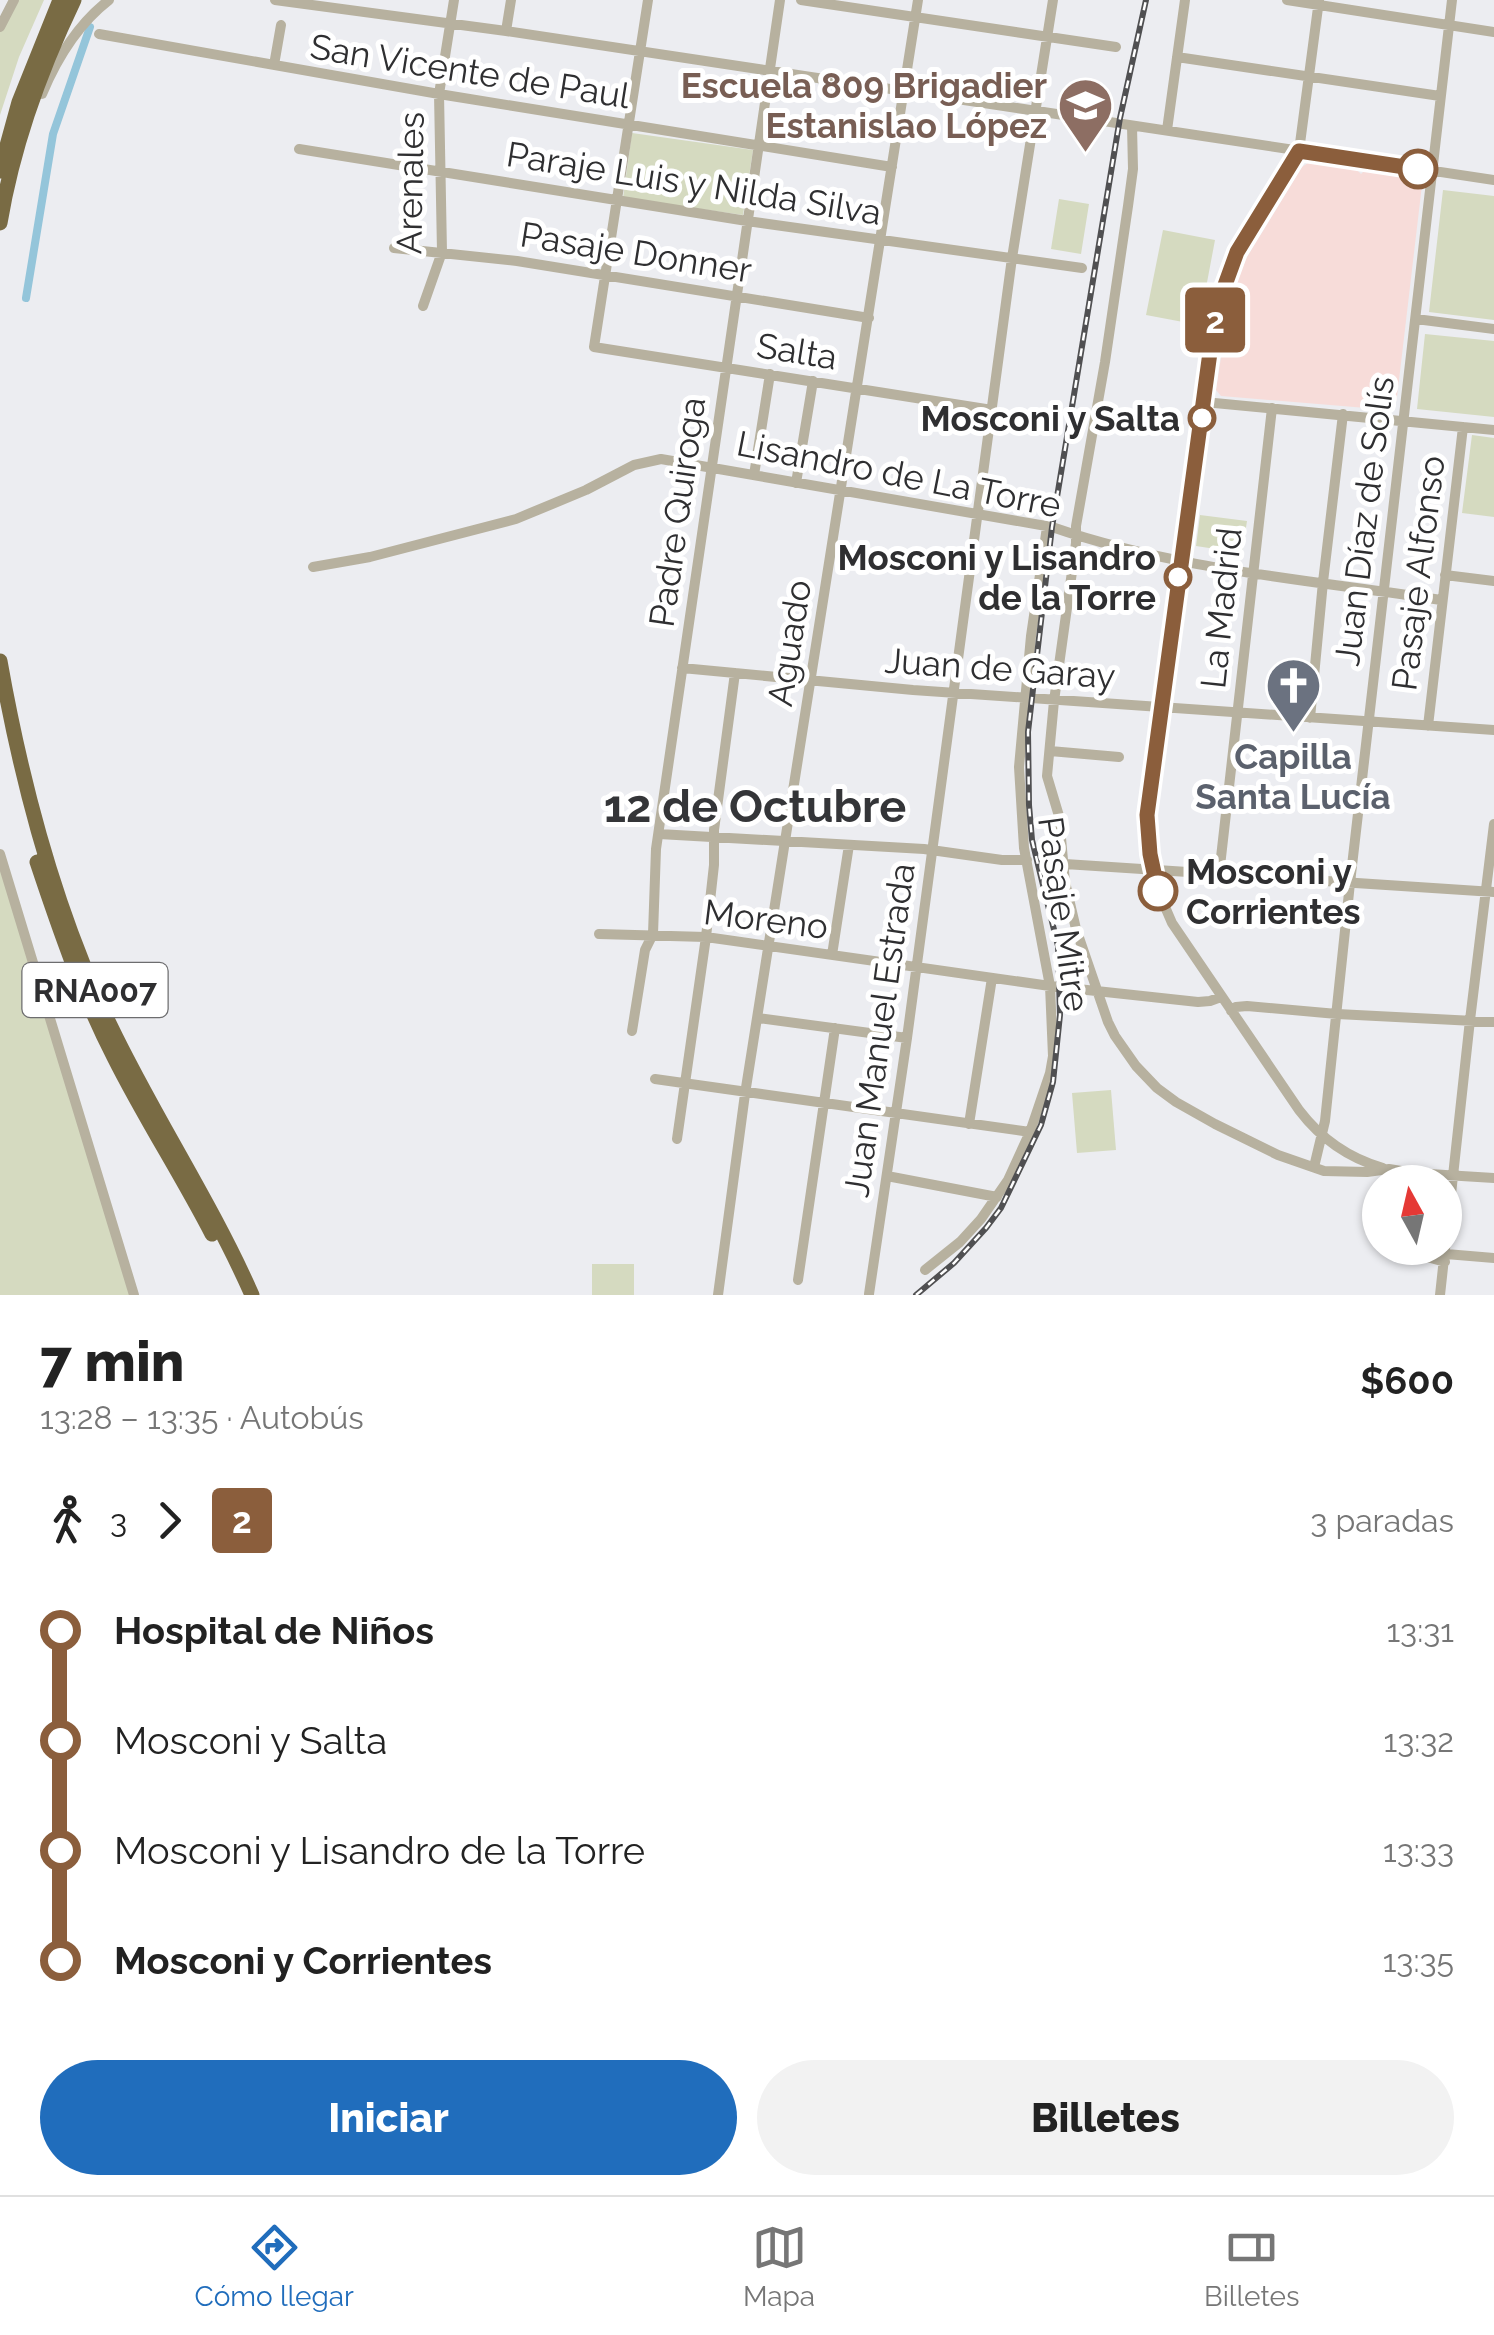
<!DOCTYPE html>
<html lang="es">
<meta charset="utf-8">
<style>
:root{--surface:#fff;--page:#f2f2f2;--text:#222;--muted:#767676;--line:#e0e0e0;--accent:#206dbc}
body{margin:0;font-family:Raleway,sans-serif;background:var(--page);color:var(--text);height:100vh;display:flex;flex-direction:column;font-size:38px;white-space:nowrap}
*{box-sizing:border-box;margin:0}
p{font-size:32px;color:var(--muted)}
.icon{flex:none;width:55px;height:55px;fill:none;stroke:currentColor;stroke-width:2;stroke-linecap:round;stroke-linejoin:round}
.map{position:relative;height:1295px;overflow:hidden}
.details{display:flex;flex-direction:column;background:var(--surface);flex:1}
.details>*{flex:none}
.badge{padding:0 20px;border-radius:8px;font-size:35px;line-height:65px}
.needle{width:65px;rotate:352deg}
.buttons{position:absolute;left:1362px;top:1165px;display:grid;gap:20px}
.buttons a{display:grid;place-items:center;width:100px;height:100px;border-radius:50%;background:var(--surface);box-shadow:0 2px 8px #0004;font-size:50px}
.map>.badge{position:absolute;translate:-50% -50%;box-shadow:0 0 0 5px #fff}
.legs{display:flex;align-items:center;gap:15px;height:110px;padding:0 40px;font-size:32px}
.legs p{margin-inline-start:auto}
.headline{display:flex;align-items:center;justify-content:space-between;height:170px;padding:0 40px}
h1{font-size:55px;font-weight:800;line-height:75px}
.primary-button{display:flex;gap:20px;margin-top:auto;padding:20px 40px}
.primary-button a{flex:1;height:115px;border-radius:60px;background:var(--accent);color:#fff;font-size:40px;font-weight:800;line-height:115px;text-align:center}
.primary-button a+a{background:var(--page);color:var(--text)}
ul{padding:0 40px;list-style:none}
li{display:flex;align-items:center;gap:35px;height:110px;font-size:38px}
li i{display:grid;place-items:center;width:15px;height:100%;margin:0 12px;background:currentColor}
li i::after{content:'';width:25px;height:25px;margin:-12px;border:8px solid;border-radius:50%;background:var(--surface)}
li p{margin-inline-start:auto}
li:first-child i{background:linear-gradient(#0000 50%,currentColor 0)}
li:last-child i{background:linear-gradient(currentColor 50%,#0000 0)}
.tab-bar{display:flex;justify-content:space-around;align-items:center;height:140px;border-top:2px solid var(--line);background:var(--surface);font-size:28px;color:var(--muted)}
.tab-bar a{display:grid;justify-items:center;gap:5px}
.tab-bar .on{color:var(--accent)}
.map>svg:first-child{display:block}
</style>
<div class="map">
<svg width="1494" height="1295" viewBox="0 0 1494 1295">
<rect width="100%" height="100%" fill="#ecedf1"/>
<!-- medical -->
<path fill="#f7dcd9" d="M1308,163L1357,170L1361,174L1364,171L1417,180L1422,185L1397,397L1395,406L1390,410L1221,396L1216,390L1226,325L1234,287L1247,257L1302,167Z"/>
<!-- green -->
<path fill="#d5dac0" d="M10,0H44L19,57L0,115V18Z
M632,133L753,150L743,215L623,198Z
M1443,190L1494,196V320L1429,312Z
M1059,199L1089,204L1081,254L1051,249Z
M1163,230L1215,240L1199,325L1146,315Z
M1425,334L1494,341V417L1417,409Z
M1472,435L1494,438V517L1462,513Z
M1200,515L1247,521L1242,553L1196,546Z
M0,857L132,1295H0Z
M1111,1090L1116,1150L1077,1153L1072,1093Z
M592,1264H634V1295H592Z"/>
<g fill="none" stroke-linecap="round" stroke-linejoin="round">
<!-- canal -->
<path stroke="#94c5da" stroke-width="8" d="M26,298L53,134L90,27"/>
<!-- minor -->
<path stroke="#b7b19f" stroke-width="10" d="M275,0L506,31L1494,180
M648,0L594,347L992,410
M801,0L1116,47
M1287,0L1494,32
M1319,0L1299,151L1237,252L1227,274L1216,316L1173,614L1147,815C1147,853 1156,888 1172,923L1299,1110C1321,1139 1348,1158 1383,1168
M0,27L14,0
M506,31L511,0
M99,34L439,94L892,167
M1177,57L1440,96
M274,65L281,25
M42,94C57,58 78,24 109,0
M1132,126L1133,169L1128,206L1105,362L1076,526V543L1054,701L1047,776L1059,816L1065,882L1076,929L1108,1022L1115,1036L1136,1066L1157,1088L1176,1102L1215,1124L1278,1155L1324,1171L1367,1172L1389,1169L1413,1173L1494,1178
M1167,130L1185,0
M299,149L747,221L1082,268
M394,248L517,261L869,318
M423,306L442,252L439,94L454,0
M1416,319L1494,329
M1204,402L1494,430
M754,475L770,374
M796,483L813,381
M313,567L370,557L516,519L586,490L634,465L661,459L1052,527C1176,570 1312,580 1441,600
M1445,575L1494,581
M682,668L913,690L1494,730
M1310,718L1323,582L1343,414
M1428,726L1463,427
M1050,751L1119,757
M659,834L924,849L1002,860H1027
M0,854L134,1295
M1065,864L1494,892
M1219,875L1272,408
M599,934L706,937L1050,986L1198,1002L1210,1001L1221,997
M832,955L849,845
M1231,1011L1236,1007L1247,1006L1337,1014L1494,1022
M758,1018L907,1038
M632,1031L645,950L653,934L656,849L780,0
M655,1079L1030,1132
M969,1124L992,978
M677,1139L706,937L714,865V830L735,673
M1314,1167L1325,1121L1350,883L1452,0
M887,1176L997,1197
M1395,1248L1445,1262
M1446,1254L1494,1258
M925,1270L960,1242L981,1219L1008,1180L1030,1132L1050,1073L1053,1056L1050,986L1024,848L1019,767L1031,636L1047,527
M798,1280L835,1028
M869,1294L907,1038L1012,258L1053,0
M718,1295L745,1094L918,0
M1440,1295L1470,1020L1494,824"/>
<!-- highway -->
<path stroke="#796b44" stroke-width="15" d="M0,171L19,102L60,0
M0,223C13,145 40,71 74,0
M0,661C22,785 55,911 110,1025C154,1117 211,1202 252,1295
M37,862C59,928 82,995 114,1057C144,1117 181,1174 212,1234"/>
<defs>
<path id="rail" d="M916,1295L954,1263L986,1228L1001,1208L1041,1125L1053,1082L1060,1015L1058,946L1032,840L1029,805L1028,732L1052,527L1120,118L1146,0"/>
</defs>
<!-- rail casing -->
<use href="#rail" stroke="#505052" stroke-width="6"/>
<!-- rail -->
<use href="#rail" stroke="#fff" stroke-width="2.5" stroke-dasharray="8" stroke-linecap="butt"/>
</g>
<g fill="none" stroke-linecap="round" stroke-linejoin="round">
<defs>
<path id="line-1" d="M1158,891L1150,854L1147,815L1211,345L1221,296L1237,252L1299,151L1418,169"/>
</defs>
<!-- line-1 casing -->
<use href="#line-1" stroke="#fff" stroke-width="22"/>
<!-- line-1 -->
<use href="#line-1" stroke="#8b5e3c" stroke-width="15"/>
</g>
<!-- icons -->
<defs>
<symbol id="school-pin" viewBox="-11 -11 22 30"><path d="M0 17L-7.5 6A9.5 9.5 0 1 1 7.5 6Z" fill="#8d6e63" stroke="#fff"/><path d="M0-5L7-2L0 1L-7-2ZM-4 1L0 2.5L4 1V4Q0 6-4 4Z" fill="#fff"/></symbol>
<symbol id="church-pin" viewBox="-11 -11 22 30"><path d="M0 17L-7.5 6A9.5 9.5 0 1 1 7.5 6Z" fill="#6b7280" stroke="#fff"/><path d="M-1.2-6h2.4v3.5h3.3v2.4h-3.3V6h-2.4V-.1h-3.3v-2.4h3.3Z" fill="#fff"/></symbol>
</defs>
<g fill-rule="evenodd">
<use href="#school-pin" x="1054" y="74" width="63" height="86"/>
<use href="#church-pin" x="1262" y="654" width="63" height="86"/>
</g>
<!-- markers -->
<g fill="#fff" stroke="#8b5e3c" stroke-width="5">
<circle cx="1418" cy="169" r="18"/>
<circle cx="1202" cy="418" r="12"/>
<circle cx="1178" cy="577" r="12"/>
<circle cx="1158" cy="891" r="18"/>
</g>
<g text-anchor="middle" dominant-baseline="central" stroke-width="10" stroke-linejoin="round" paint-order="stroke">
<!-- shield labels -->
<rect fill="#fff" stroke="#6d6d6f" stroke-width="2.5" x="22.5" y="963" width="145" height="54" rx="8"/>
<g font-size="32" font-weight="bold" fill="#2f2f31">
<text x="95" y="990">RNA007</text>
</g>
<!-- street labels -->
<g font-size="35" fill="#2f2f31" stroke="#fff">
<text transform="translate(470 71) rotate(9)">San Vicente de Paul</text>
<text transform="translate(410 183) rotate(-89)">Arenales</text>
<text transform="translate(694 183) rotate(9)">Paraje Luis y Nilda Silva</text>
<text transform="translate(636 252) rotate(9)">Pasaje Donner</text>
<text transform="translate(797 351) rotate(9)">Salta</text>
<text transform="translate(899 474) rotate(11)">Lisandro de La Torre</text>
<text transform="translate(677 512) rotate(-82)">Padre Quiroga</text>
<text transform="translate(1364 521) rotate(-83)">Juan Díaz de Solís</text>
<text transform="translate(1418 573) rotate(-83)">Pasaje Alfonso</text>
<text transform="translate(1221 608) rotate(-84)">La Madrid</text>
<text transform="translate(789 643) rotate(-81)">Aguado</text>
<text transform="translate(1000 668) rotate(4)">Juan de Garay</text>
<text transform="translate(1064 914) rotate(82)">Pasaje Mitre</text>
<text transform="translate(766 919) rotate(7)">Moreno</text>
<text transform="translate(879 1030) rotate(-82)">Juan Manuel Estrada</text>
</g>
<!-- education labels -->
<g font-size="35" font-weight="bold" fill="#785e54" stroke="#fff" text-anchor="end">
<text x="1047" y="85">Escuela 809 Brigadier<tspan x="1047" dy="40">Estanislao López</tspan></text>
</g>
<!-- stop labels -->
<g font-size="35" font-weight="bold" fill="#2f2f31" stroke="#fff" text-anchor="end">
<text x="1180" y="418">Mosconi y Salta</text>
<text x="1156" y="557">Mosconi y Lisandro<tspan x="1156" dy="40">de la Torre</tspan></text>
<text x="1186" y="871" text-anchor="start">Mosconi y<tspan x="1186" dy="40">Corrientes</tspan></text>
</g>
<!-- worship labels -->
<g font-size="35" font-weight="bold" fill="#5b616d" stroke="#fff">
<text x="1293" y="756">Capilla<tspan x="1293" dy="40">Santa Lucía</tspan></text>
</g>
<!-- district labels -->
<g font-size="45" font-weight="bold" fill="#343538" stroke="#fff">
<text x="755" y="806">12 de Octubre</text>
</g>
</g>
</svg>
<div class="buttons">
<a><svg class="needle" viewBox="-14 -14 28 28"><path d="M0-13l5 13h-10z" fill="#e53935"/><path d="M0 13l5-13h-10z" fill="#767676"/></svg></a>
</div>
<b class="badge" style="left:1215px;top:320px;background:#8b5e3c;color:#fff">2</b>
</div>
<section class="details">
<div class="headline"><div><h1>7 min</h1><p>13:28 – 13:35 · Autobús</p></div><b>$600</b></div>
<div class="legs"><svg class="icon" aria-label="walk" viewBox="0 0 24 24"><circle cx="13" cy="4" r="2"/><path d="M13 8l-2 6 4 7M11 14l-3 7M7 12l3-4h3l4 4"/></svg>3<svg class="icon" aria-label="forward" viewBox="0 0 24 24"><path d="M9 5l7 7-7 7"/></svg><b class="badge" style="background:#8b5e3c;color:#fff">2</b><p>3 paradas</p></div>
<ul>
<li><i style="color:#8b5e3c"></i><b>Hospital de Niños</b><p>13:31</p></li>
<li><i style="color:#8b5e3c"></i><span>Mosconi y Salta</span><p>13:32</p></li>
<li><i style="color:#8b5e3c"></i><span>Mosconi y Lisandro de la Torre</span><p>13:33</p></li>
<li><i style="color:#8b5e3c"></i><b>Mosconi y Corrientes</b><p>13:35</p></li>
</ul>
<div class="primary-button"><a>Iniciar</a><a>Billetes</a></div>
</section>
<nav class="tab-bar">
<a class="on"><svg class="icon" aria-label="directions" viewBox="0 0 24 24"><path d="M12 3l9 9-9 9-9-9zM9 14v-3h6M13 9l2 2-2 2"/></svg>Cómo llegar</a>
<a><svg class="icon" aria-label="map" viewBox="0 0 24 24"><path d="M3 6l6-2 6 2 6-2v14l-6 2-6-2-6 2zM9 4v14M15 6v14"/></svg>Mapa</a>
<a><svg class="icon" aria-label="tickets" viewBox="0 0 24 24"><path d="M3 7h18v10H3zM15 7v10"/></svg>Billetes</a>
</nav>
